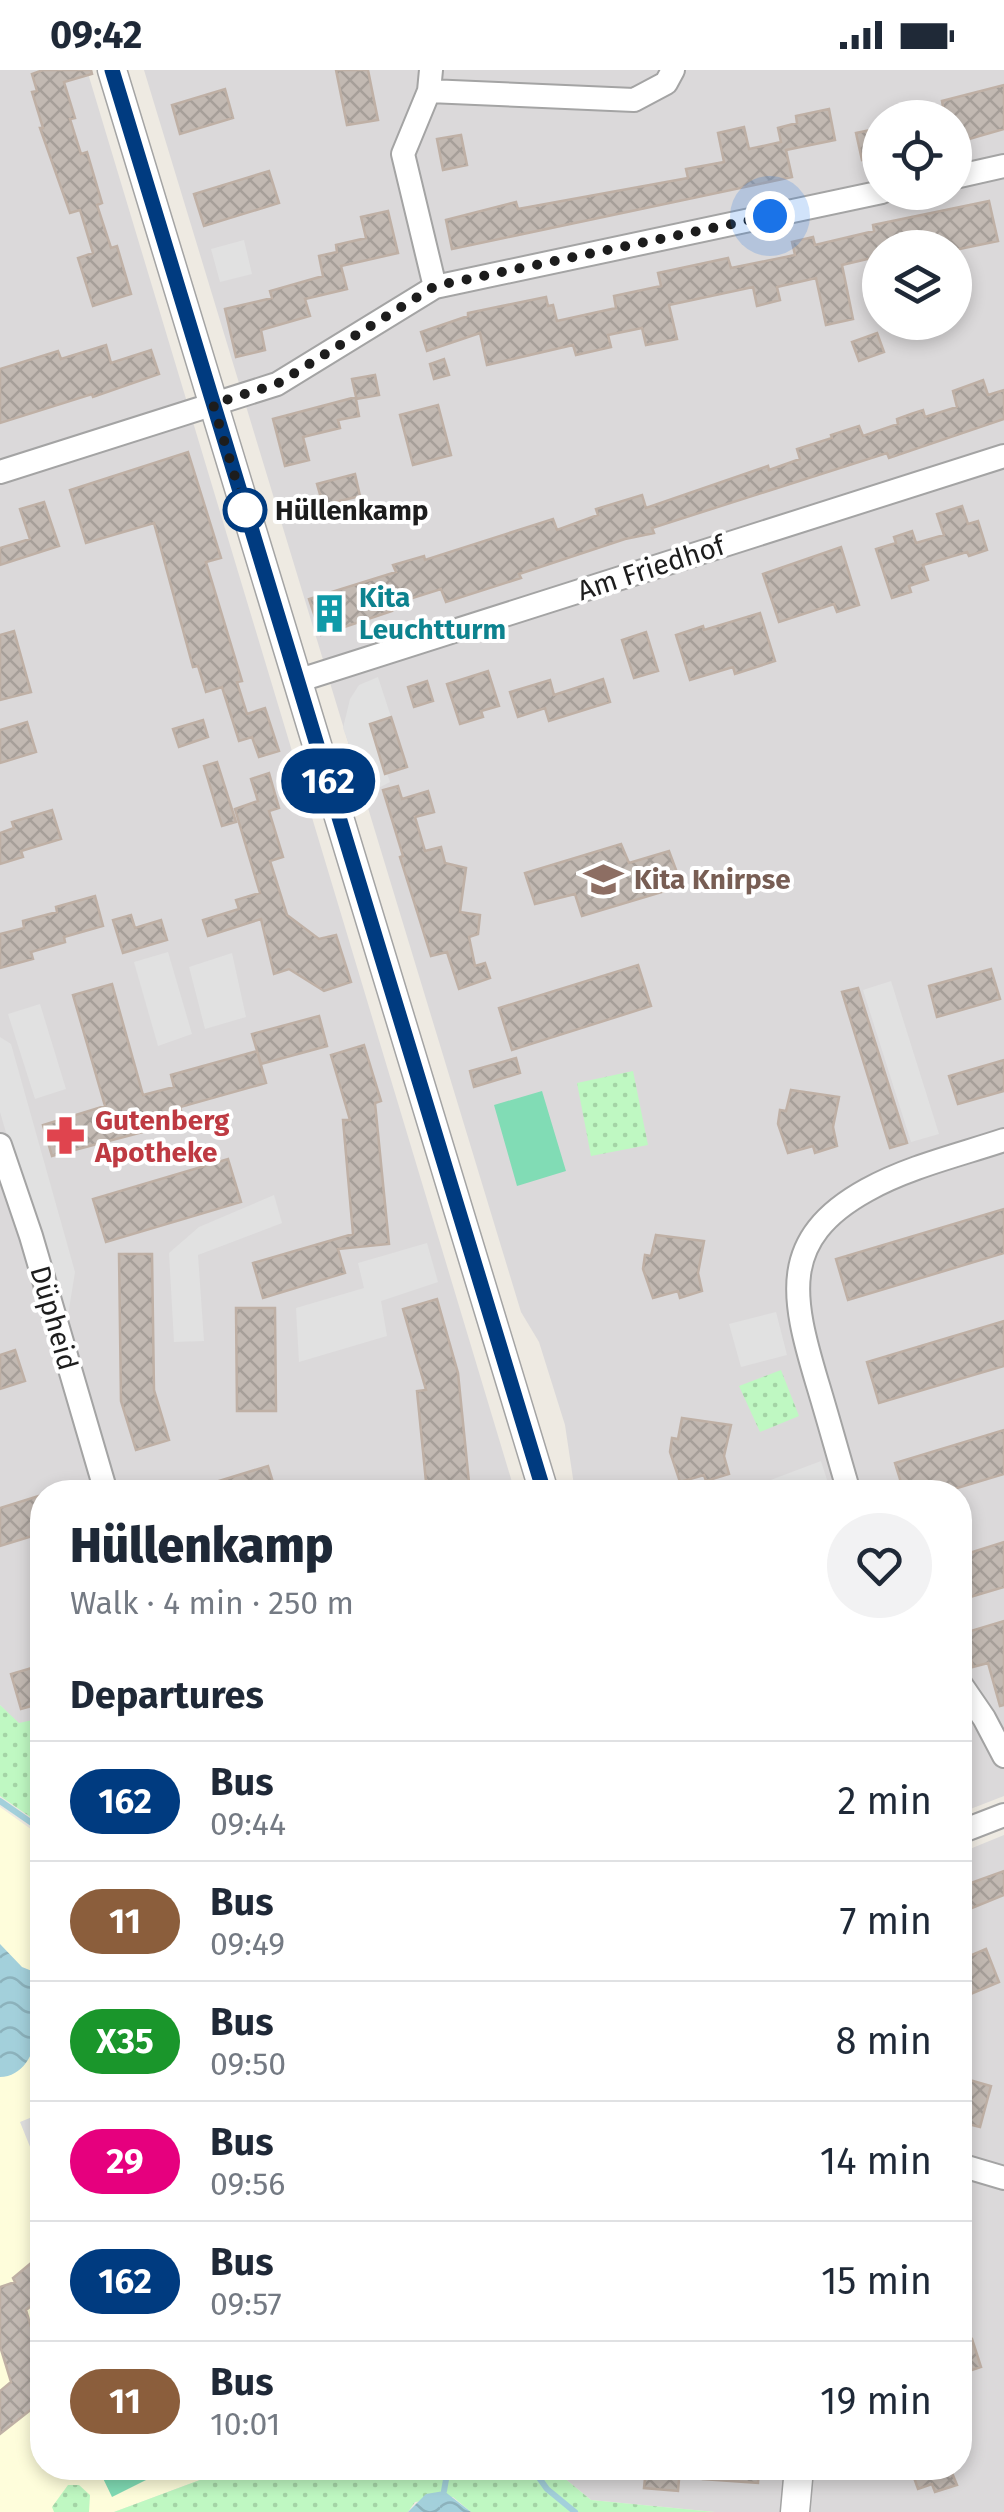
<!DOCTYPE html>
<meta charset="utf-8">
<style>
:root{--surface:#fff;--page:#f2f2f3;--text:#1f2937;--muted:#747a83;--line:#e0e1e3}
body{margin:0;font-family:"Fira Sans",sans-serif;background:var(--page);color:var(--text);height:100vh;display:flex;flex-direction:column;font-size:38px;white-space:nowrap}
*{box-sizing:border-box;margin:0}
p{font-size:32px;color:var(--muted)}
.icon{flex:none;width:55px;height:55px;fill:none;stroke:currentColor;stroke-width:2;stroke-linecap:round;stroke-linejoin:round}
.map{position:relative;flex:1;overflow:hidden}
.drawer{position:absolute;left:30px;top:1410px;width:942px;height:1000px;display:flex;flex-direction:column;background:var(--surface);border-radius:40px;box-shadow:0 5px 15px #0003}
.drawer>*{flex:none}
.badge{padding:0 20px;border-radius:32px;font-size:35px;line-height:65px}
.controls{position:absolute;left:862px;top:30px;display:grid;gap:20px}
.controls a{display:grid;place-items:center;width:110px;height:110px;border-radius:50%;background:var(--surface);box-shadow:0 5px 15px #0003;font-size:50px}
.you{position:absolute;width:50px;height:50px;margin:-25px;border:8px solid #fff;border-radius:50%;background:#1a73e8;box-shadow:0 0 0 15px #1a73e833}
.map>.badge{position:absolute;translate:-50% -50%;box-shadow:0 0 0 5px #fff}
h2{padding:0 40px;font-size:38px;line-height:90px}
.round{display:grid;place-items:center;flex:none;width:105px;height:105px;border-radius:52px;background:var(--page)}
.headline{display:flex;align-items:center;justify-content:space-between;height:170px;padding:0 40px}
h1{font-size:48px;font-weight:800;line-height:75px}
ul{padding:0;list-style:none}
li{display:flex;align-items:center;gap:30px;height:120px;padding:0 40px;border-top:2px solid var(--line)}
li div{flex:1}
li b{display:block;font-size:38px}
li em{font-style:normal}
li .badge{min-width:110px;font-weight:700;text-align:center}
.status{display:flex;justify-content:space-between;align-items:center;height:70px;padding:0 50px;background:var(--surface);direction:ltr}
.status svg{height:28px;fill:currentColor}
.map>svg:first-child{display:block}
</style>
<div class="status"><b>09:42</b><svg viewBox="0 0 49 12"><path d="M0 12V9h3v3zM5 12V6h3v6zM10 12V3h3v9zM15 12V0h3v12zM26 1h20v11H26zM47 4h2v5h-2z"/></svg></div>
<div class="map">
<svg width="1004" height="2442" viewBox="0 0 1004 2442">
<defs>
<pattern id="park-dots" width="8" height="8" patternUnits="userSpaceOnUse" patternTransform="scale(2.5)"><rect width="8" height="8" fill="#bff8c2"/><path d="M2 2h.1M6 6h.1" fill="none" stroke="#a4d4a6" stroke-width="1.8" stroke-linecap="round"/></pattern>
<pattern id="water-waves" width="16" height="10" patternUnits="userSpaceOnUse" patternTransform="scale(2.5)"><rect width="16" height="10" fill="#a3d0db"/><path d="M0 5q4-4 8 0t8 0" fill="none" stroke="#8cb2bc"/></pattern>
<pattern id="building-cross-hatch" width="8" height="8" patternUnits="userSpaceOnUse" patternTransform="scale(2.5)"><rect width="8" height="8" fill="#c2b9b2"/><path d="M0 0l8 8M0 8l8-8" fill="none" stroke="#a69f99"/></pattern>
</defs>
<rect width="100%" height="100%" fill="#eeeae2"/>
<!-- residential -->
<path fill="#dbd9da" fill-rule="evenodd" d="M0,0H87L515,1422H42V1648L18,1654L0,1635Z
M144,0H1004V1726L960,1743V1422H575L565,1355L539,1272L521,1242ZM880,48H955V122H880ZM880,178H955V252H880Z
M1004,1765V2442H715L591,2430L552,2398H960V1783Z"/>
<!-- education -->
<path fill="#fefddb" d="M0,1737L42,1767V2398H232L114,2442H0Z"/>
<!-- park -->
<path fill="url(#park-dots)" d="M633,1001L648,1075L591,1086L577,1013Z
M781,1300L799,1346L760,1362L739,1316Z
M0,1635L19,1653L42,1648V1755L0,1726Z
M232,2398H552L591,2430L715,2442H471L453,2427L415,2432L408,2442H114Z
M68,2415H79L90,2425L89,2442H54L52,2437Z"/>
<!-- pitch -->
<path fill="#81dcb5" d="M542,1021L566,1101L517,1116L494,1035Z
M105,2398H140L146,2410L112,2427L99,2400Z"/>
<!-- parking -->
<path fill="#e1e1e1" d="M244,170L252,204L220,212L211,179Z
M378,607L391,647L370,655L390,712L367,724L343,658L350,629L359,615Z
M168,882L192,964L158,976L134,892Z
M232,883L246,947L205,959L189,897Z
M891,911L939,1064L911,1072L863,920Z
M40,934L66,1019L35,1029L8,944Z
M0,967L11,974L75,1202L65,1264L0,1042Z
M274,1125L282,1153L198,1185L204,1271L174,1272L169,1183L199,1157Z
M427,1173L438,1212L381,1231L387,1266L299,1292L296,1238L364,1218L358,1193Z
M776,1242L787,1285L741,1297L729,1254Z
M821,1391L831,1422H751L749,1418Z
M42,2043V2104H41L20,2052Z"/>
<!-- water -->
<path fill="url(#water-waves)" d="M0,1874L22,1897L42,1905C43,1935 42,2006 0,2007Z
M444,2421L471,2442H408L426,2424Z"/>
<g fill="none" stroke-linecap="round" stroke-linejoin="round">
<!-- stream -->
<path stroke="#a3d0db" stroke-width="6" d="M0,1731L42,1760
M532,2398L547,2419L575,2442
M444,2421L448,2398"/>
</g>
<!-- building -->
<path fill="url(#building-cross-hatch)" stroke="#bfb0a5" stroke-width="2.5" d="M43,0H91L92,4L64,12L75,48L70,49L81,84L87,82L102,133L97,135L111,178L117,176L131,224L93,236L78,188L93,183L80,140L70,143L40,58H43L32,22L37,21L32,4Z
M336,0H368L378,50L347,55Z
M1004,15V59L955,73V48H945L942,31Z
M225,19L233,48L180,64L172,35Z
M829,39L835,70L786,80L792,107L452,179L446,150L516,132L518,139L688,108L686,99L724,92L718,63L744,57L749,79L781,72L778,58L797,53L796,46Z
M880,58V86L862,90L856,63Z
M461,65L467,95L443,100L437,69Z
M269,101L279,133L204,156L194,124Z
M989,131L998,171L955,180V178H880V186L842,195L853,249L826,255L816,208L777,217L780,230L757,236L753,217L669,235L677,269L646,275L642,258L608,265L611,277L576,285L573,275L487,295L480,263L427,281L421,262L468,246V243L546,227L548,236L553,235L557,251L616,238L614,226L661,216L658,203L728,188L731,198L795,185L792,172L813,167L815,175L874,161L873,155Z
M388,141L398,183L341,196L347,219L305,229L310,246L261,260L265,280L236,287L225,239L272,228L270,221L323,206L319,186L337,182L336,175L366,168L361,147Z
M877,263L884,282L859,291L852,272Z
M106,275L111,293L151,280L159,304L93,327L92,324L0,353V299L58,281L61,289Z
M444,289L449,305L434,309L430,294Z
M375,305L379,325L356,329L359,346L338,350L340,358L303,367L309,390L285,396L273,349L356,327L352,309Z
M983,310L988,325L1004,320V349L889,388L887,383L652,458L654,463L625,469L519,504L521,508L446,532L441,519L390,535L392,541L321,565L309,529L396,502L393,495L424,486L425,490L553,449L557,460L598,445L596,439L642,425L646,438L768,396L769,400L800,389L797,379L832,368L831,365L859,356L863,366L898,354L897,349L911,344L923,340L925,347L957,337L953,321Z
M438,335L451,385L413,395L400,345Z
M188,382L221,488L206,492L242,611L237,612L247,644L265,638L279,681L259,687L252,667L239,671L222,617L206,622L198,596L193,597L154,453L86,473L70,420Z
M355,404L360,426L323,435L317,414Z
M44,432L59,476L0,495V478L30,469L20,439Z
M962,436L968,454L978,451L987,480L969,486L967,482L923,495L928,510L909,516L911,522L892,528L876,479L896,473L894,467L912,461L916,473L944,465L937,444Z
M841,477L859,535L837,542L834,534L779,552L763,504Z
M760,543L775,591L735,604L733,597L690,610L676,565L703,556L704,560Z
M14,561L31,622L0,630V565Z
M646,562L658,601L634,608L622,570Z
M488,601L499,636L481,641L483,647L460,654L447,614Z
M603,609L610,632L549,651L545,638L518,647L510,622L550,610L554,625Z
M427,611L433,631L414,637L408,617Z
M391,647L407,697L385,704L370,654Z
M203,650L208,667L179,677L173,659Z
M27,652L36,682L0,693V660Z
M217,692L236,752L222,756L204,696Z
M269,703L279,738L269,741L283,787L270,791L287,845L319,869L336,865L351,912L324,921L289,899L274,904L261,849L208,866L203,850L239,839L236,830L260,823L235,739L258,731L251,709Z
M398,716L402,729L428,721L434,742L415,747L425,781L441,777L445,793L466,798L460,842L480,845L478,864L469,867L475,896L485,893L490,908L459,919L447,882L431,886L400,787L403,786L383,720Z
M52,740L61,769L21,781L23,787L0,794V763L14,758L12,752Z
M621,774L629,793L669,781L682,816L582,846L575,824L535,834L525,803Z
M95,826L103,856L64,867L65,872L31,882L33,889L0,898V864L24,858L23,851L57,842L56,837Z
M131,845L135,858L161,850L167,870L123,883L113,850Z
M638,895L651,936L512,980L499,938Z
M991,899L1000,929L937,947L929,916Z
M112,914L143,1025L174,1017L171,1005L257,981L266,1013L180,1037L184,1051L52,1086L43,1055L105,1036L73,925Z
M858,918L907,1073L890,1078L842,922Z
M319,946L327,976L261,994L252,964Z
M364,975L381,1031L375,1033L389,1174L338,1179L345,1203L263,1228L253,1193L353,1164L343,1050H350L331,985Z
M516,988L520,1003L474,1017L470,1001Z
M1004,990V1021L958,1034L949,1006Z
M791,1020L839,1027L833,1057L837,1076L815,1083L813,1076L788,1083L778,1054L780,1040L786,1041Z
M228,1089L241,1132L106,1172L93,1129Z
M1004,1139V1183L848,1230L836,1189Z
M656,1165L704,1171L698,1203L702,1221L680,1228L678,1221L653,1228L643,1199L645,1185L651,1186Z
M119,1184H152L154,1320L169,1370L136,1380L121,1331Z
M437,1229L458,1303L470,1422H427L417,1321L426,1320L403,1239Z
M236,1238H275L276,1341H237Z
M1004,1251V1296L879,1333L867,1292Z
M15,1280L25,1311L0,1319V1285Z
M682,1348L731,1355L724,1386L729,1404L706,1411L704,1405L680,1412L670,1382L672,1368L678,1369Z
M1004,1360V1404L944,1422H904L895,1393Z
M268,1396L276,1422H193V1419Z
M42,1425V1463L0,1476V1438Z
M1004,1472V1517L960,1530V1486Z
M1004,1551V1635L1000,1636L988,1593L973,1597L964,1563Z
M42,1595V1633L21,1639L11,1604Z
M1004,1801V1825L960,1843V1817Z
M986,1879L999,1912L968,1925L960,1906V1890Z
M966,2009L991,2016L980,2057L960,2052V2032Z
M42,2184V2227L26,2240L42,2294V2334L33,2338L0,2364V2321L11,2312L0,2276V2217L15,2212L13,2208Z
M972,2269L981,2297L960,2304V2272Z
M646,2398H680L678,2421L644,2418Z
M704,2398H759L758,2413L703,2409Z
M926,2398H950L957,2415L935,2422L932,2414L918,2419L912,2402Z"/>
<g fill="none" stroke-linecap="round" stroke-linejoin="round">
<defs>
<path id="minor" d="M431,0L429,21L403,84L435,217
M429,21L634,30L666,13L673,0
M955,107L1004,96
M0,402L277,314L435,217L882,122
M297,611L1004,386
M0,1075L31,1166L106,1422
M849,1422C838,1385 828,1348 817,1312C792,1228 778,1169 867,1120C908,1097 959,1085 1004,1070
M960,1613L984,1648L1004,1686
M960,1762L1004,1745
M960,2095L1004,2108"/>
<path id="tertiary" d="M112,0L544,1422
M795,2442L799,2398"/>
</defs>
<!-- minor casing -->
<use href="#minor" stroke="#a4a4a4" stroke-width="26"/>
<!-- tertiary casing -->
<use href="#tertiary" stroke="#a4a4a4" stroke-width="31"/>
<!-- minor -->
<use href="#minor" stroke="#fff" stroke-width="22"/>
<!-- tertiary -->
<use href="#tertiary" stroke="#fff" stroke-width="28"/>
</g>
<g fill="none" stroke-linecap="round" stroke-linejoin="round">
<defs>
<path id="line" d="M112,0L544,1422"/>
</defs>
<!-- line casing -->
<use href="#line" stroke="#fff" stroke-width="22"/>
<!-- line -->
<use href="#line" stroke="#003b80" stroke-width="15"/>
<!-- walk -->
<path stroke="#1d1d1d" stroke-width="10" stroke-dasharray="0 18" d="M245,440L213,334L277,314L435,216L770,146"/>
</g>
<!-- icons -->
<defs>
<symbol id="building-bare" viewBox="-9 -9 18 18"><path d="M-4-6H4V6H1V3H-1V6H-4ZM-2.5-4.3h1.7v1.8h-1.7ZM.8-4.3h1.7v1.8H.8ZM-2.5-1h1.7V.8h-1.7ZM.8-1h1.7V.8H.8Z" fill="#0f9aa8" stroke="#fff" stroke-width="2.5" paint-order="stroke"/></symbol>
<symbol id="school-bare" viewBox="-9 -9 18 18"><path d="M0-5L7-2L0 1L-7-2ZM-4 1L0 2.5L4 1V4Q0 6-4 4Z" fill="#8d6e63" stroke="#fff" stroke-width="2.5" paint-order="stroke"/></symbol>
<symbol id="pharmacy-bare" viewBox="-9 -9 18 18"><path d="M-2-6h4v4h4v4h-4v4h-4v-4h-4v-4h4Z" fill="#e0444e" stroke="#fff" stroke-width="2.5" paint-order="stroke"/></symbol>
</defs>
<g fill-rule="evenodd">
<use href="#building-bare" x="302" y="516" width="55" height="55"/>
<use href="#school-bare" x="576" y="782" width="55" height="55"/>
<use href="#pharmacy-bare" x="38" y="1038" width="55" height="55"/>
</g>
<!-- markers -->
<circle fill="#fff" stroke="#003b80" stroke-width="5" cx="245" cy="440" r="20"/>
<g text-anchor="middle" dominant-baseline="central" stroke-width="8" stroke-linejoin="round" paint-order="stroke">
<!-- stop labels -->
<g font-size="28" font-weight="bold" fill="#1d1d1d" stroke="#fff" text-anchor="start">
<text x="275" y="440">Hüllenkamp</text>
</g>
<!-- street labels -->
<g font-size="28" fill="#1d1d1d" stroke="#fff">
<text transform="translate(651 498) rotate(-18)">Am Friedhof</text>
<text transform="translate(54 1248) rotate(74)">Düpheid</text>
</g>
<!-- culture labels -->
<g font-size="28" font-weight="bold" fill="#0d838f" stroke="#fff" text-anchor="start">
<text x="359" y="527">Kita<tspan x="359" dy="32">Leuchtturm</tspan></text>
</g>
<!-- education labels -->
<g font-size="28" font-weight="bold" fill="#785e54" stroke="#fff" text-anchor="start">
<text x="634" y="809">Kita Knirpse</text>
</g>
<!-- health labels -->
<g font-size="28" font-weight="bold" fill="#be3a42" stroke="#fff" text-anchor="start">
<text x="95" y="1050">Gutenberg<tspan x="95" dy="32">Apotheke</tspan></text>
</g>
</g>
</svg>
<div class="controls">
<a><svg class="icon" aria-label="locate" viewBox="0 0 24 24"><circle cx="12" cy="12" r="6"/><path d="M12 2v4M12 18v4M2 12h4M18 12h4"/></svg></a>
<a><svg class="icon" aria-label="layers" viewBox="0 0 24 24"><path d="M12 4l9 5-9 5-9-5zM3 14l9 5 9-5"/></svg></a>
</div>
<div class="you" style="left:770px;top:146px"></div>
<b class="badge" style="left:328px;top:711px;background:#003b80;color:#fff">162</b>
<section class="drawer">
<div class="headline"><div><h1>Hüllenkamp</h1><p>Walk · 4 min · 250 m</p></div><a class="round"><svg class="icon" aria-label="heart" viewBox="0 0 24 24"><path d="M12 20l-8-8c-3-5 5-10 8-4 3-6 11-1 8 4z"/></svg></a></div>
<h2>Departures</h2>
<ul>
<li><span class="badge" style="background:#003b80;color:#fff">162</span><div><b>Bus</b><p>09:44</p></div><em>2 min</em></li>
<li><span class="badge" style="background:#8b5e3c;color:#fff">11</span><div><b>Bus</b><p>09:49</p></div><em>7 min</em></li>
<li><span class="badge" style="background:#1a962b;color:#fff">X35</span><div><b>Bus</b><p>09:50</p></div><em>8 min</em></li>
<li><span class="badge" style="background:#e6007e;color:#fff">29</span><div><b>Bus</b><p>09:56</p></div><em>14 min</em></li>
<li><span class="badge" style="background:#003b80;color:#fff">162</span><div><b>Bus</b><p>09:57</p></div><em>15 min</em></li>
<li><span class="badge" style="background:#8b5e3c;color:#fff">11</span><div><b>Bus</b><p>10:01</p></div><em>19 min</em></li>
</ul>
</section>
</div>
